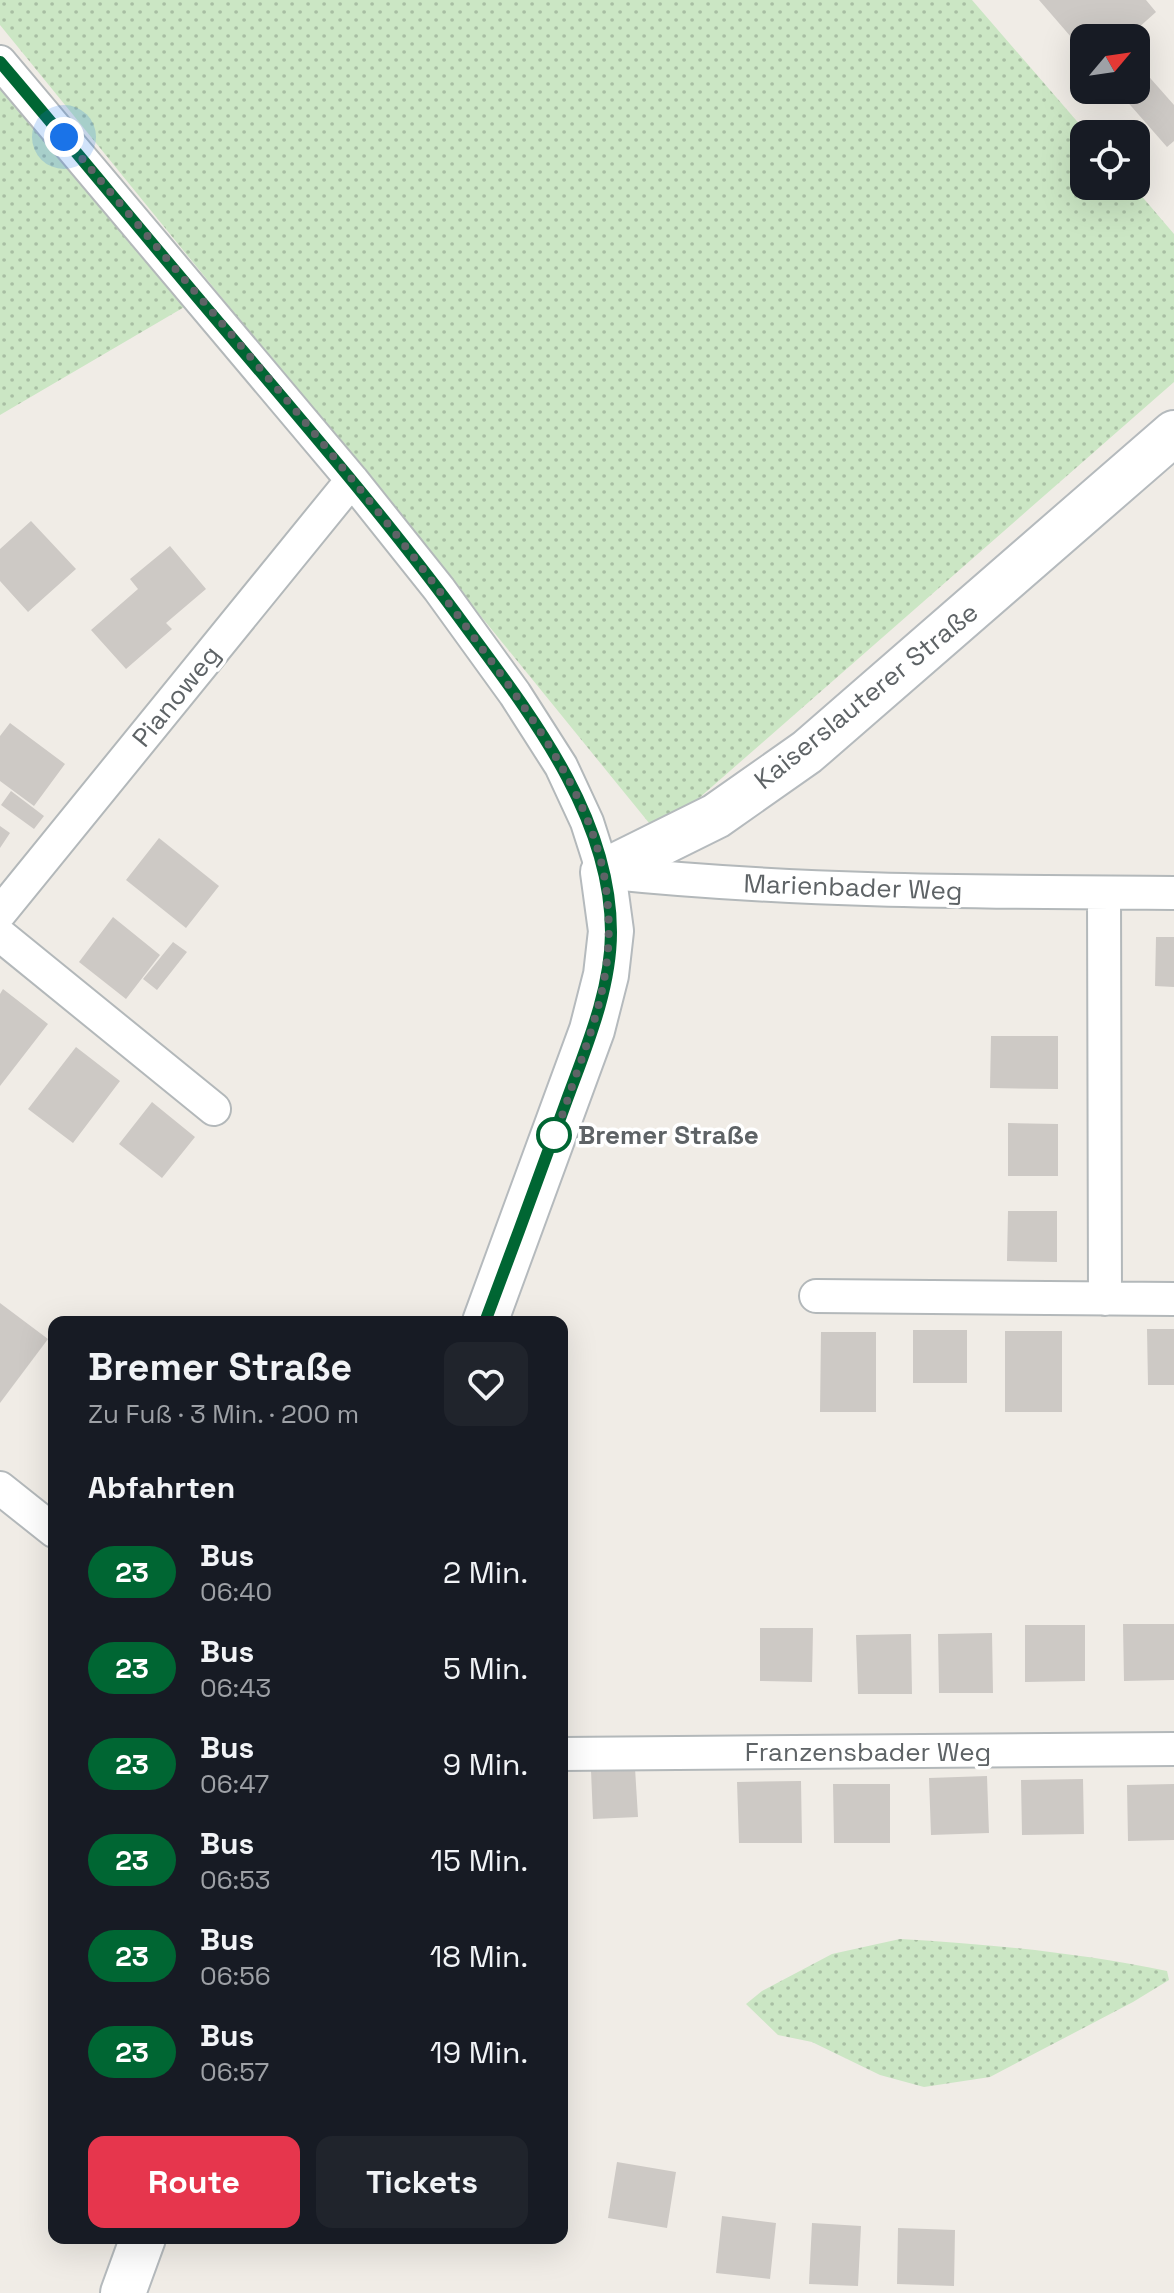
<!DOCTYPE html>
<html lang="de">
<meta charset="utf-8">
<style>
:root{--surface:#171b24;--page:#20242c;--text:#f1f3f6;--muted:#9ea1a6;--accent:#e6364d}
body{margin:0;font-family:"Space Grotesk",sans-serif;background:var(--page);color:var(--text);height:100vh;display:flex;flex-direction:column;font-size:30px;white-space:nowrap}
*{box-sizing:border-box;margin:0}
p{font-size:26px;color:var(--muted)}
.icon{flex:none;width:44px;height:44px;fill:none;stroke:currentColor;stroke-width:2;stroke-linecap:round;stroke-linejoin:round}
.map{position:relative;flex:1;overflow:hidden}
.drawer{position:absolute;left:48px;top:1316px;width:520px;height:928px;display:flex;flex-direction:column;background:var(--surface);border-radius:16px;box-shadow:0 8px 32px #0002}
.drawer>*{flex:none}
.badge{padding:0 16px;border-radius:26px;font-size:28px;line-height:52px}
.needle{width:52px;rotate:61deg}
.fabs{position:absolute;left:1070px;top:24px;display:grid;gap:16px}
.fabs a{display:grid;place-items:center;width:80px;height:80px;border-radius:16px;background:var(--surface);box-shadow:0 8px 32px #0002;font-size:40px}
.you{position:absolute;width:40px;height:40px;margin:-20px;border:6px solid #fff;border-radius:50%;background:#1a73e8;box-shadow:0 0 0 12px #1a73e833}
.map>.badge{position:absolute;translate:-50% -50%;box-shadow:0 0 0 4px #fff}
h2{padding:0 40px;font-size:30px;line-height:72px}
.round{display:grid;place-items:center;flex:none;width:84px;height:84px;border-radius:16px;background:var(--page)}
.headline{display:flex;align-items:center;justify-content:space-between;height:136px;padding:0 40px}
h1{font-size:38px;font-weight:600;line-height:60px}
.action{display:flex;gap:16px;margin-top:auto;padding:16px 40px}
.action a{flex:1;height:92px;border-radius:16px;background:var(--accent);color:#fff;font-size:32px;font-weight:600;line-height:92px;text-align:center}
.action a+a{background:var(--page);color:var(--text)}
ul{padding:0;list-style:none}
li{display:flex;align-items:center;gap:24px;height:96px;padding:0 40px}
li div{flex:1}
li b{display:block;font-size:30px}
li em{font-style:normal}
li .badge{min-width:88px;font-weight:700;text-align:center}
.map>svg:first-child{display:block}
</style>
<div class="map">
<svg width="1174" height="2293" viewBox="0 0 1174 2293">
<defs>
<pattern id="grass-dots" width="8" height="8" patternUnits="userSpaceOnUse" patternTransform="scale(2)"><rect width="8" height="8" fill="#cbe6c4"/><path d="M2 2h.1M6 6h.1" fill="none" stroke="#a8bea3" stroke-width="1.8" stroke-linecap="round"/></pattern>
</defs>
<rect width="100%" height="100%" fill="#f0ece6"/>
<!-- grass -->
<path fill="url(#grass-dots)" d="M0,0H972L1088,134H1084V186H1133L1174,234V382L658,834L0,25Z
M0,62L198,299L0,415Z
M900,1939C990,1944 1079,1953 1167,1971L1169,1980L1133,2002L990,2077L924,2087L880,2075L812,2042L778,2035L746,2004L762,1991L832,1954Z"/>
<!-- building -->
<path fill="#cdc9c5" d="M1039,0H1146L1156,12L1127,38H1084V52Z
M1136,62L1174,105V141L1167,147L1117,90H1136Z
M31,521L76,569L28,612L0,581V549Z
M170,546L206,589L166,623L172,629L126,669L91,630L138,589L130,579Z
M10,723L65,764L34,806L0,781V736Z
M11,791L44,816L34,829L1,805Z
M0,826L10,833L0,848Z
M159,838L219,886L186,928L126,880Z
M113,917L160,955L126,999L79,962Z
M1156,937H1174V987L1155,986Z
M173,942L187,952L157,990L143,979Z
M3,989L48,1024L0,1086V994Z
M991,1036H1058V1089L990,1088Z
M76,1047L120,1081L73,1143L28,1109Z
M152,1102L195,1137L162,1178L119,1144Z
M1008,1123L1058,1124V1176H1008Z
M1008,1211H1057V1262L1007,1261Z
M0,1303L48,1339L0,1403Z
M1147,1329H1174V1385H1148Z
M913,1330H967V1383H913Z
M1005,1331H1062V1412H1005Z
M821,1332H876V1412H820Z
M1123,1624H1174V1680L1124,1681Z
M1025,1625H1085V1681L1025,1682Z
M760,1628H813L812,1682L760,1681Z
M992,1633L993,1693H939L938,1634Z
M911,1634L912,1694H858L856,1635Z
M635,1768L638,1817L593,1819L591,1770Z
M987,1776L989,1833L931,1835L929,1778Z
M1083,1779L1084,1834L1022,1835L1021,1780Z
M801,1781L802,1843H739L737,1782Z
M833,1784H890V1843H834Z
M1174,1784V1840L1128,1841L1127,1785Z
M617,2162L676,2172L667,2228L608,2218Z
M722,2216L776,2223L770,2279L716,2273Z
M812,2223L861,2226L858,2286L809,2284Z
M898,2228L955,2230L954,2286L897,2284Z"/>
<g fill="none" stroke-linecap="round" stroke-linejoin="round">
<defs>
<path id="street" d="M0,62L352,480L439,589L515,694L561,766L587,822L603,872C792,892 984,892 1174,893
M1104,894L1105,1299
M0,913L352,480
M0,935L214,1109
M816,1296L1174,1299
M0,1488L54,1531
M562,1754L1174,1749"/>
<path id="secondary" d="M485,1322L592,1030L606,975L611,931L603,872L716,816L807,752L1174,433
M123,2293L143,2238"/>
</defs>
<!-- street casing -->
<use href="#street" stroke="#b3b8ba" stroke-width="36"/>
<!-- secondary casing -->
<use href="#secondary" stroke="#b5babd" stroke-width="48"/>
<!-- street -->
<use href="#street" stroke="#fff" stroke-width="32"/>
<!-- secondary -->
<use href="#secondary" stroke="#fff" stroke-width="44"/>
</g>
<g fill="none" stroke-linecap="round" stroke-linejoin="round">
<defs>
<path id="line" d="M0,62C76,151 150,242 226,331C308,428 391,524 466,627C531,715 611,817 611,932C611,991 585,1050 565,1105C539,1177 512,1250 485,1322"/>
</defs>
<!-- line casing -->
<use href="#line" stroke="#fff" stroke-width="18"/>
<!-- line -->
<use href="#line" stroke="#063" stroke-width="12"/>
<!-- walk -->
<path stroke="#5e6366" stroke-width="8" stroke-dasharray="0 14.4" d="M64,137C203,304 350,466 478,643C527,710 588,791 604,875C617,952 602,1003 576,1075C569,1094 561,1122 554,1135"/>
</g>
<!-- markers -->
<circle fill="#fff" stroke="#063" stroke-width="4" cx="554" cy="1135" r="16"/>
<g text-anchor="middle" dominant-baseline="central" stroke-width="7" stroke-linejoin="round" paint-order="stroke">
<!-- street labels -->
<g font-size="26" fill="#5e6366" stroke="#fff">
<text transform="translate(176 696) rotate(-51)">Pianoweg</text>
<text transform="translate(866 696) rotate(-39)">Kaiserslauterer Straße</text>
<text transform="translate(853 887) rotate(2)">Marienbader Weg</text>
<text x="868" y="1752">Franzensbader Weg</text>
</g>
<!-- stop labels -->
<g font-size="26" font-weight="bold" fill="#5e6366" stroke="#fff" text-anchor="start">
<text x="578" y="1135">Bremer Straße</text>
</g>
</g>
</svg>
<div class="fabs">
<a><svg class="needle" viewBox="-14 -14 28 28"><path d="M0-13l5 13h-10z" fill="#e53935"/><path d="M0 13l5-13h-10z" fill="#9ea1a6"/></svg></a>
<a><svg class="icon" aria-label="locate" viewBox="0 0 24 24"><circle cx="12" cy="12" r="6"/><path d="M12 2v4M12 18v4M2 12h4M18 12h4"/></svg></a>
</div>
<div class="you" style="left:64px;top:137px"></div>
<section class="drawer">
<div class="headline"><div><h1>Bremer Straße</h1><p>Zu Fuß · 3 Min. · 200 m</p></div><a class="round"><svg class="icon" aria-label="heart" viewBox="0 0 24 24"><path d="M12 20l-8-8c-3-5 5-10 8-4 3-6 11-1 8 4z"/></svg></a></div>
<h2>Abfahrten</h2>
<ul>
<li><span class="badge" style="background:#063;color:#fff">23</span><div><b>Bus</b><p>06:40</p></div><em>2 Min.</em></li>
<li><span class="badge" style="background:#063;color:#fff">23</span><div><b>Bus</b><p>06:43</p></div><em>5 Min.</em></li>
<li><span class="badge" style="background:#063;color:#fff">23</span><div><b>Bus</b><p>06:47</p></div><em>9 Min.</em></li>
<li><span class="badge" style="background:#063;color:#fff">23</span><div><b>Bus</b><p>06:53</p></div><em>15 Min.</em></li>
<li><span class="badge" style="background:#063;color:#fff">23</span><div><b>Bus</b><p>06:56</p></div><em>18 Min.</em></li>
<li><span class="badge" style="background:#063;color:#fff">23</span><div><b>Bus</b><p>06:57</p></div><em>19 Min.</em></li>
</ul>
<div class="action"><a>Route</a><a>Tickets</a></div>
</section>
</div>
